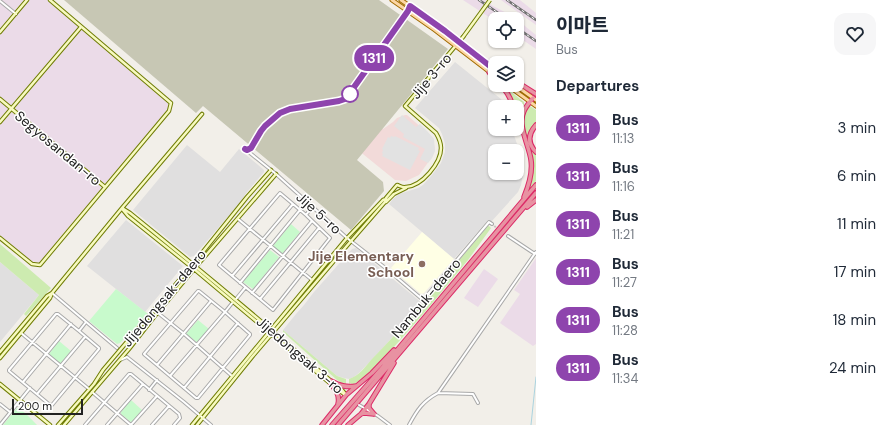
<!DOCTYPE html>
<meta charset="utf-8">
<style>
:root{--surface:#fff;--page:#f6f6f7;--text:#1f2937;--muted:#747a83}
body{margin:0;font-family:"DM Sans","Noto Sans KR",sans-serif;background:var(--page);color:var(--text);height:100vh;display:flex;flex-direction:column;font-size:15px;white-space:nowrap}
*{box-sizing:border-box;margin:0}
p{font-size:13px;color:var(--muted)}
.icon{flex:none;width:22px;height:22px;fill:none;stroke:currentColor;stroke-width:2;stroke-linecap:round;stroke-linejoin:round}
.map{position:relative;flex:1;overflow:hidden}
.panel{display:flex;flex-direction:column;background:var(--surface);width:360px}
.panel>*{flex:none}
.badge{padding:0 8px;border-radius:13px;font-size:14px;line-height:26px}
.fabs{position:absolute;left:488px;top:12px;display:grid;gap:8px}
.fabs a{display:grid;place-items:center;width:36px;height:36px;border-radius:8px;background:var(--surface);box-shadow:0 1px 3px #0004;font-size:20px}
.scale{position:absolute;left:12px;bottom:10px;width:71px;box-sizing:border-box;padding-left:4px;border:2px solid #222;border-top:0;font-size:11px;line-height:14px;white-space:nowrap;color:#222;-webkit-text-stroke:3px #fff;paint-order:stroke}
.map>.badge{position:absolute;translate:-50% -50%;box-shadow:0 0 0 2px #fff}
h2{padding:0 20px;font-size:15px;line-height:36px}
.round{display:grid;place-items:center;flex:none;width:42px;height:42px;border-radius:12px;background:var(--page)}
.head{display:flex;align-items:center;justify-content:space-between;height:68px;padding:0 20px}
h1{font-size:19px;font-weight:800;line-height:30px}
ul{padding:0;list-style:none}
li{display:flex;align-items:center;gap:12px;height:48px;padding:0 20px}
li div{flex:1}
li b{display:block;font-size:15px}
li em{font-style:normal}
li .badge{min-width:44px;font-weight:700;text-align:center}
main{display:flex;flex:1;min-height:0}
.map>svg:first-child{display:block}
</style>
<main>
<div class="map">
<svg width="536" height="425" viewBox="0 0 536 425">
<rect width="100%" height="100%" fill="#f2efe9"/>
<!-- residential -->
<path fill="#e0dfdf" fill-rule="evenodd" d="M455,62L501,99L504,104L505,107H495V129H512L522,159L524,169L521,185L518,192L491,222L488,220L454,259L389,204L393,199L399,194L418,188L423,185L432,175L441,163L445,152V144L442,134L439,128L415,108ZM495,151H517V173H495Z
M187,145L220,172L239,149L264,170V172L247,192L239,204L194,256L190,257L133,210Z
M126,220L183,266L145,312L87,266Z
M356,248L423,304L415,313L412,315L382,349L360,372L354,377L349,379L344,378L337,376L283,330L296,314L304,305L314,292L352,249Z
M0,262L39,295L0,342Z"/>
<!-- commercial -->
<path fill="#f2dad9" d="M405,115H407L431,136L433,139L435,150L432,157L419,175L406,181L395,180L358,150L376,124L383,129L393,122L397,118Z"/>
<!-- industrial -->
<path fill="#ebdbe8" d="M0,0H52L171,100L172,104V108L171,112L42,265L39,266H32L0,239Z
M463,0H485L493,6L518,19L526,27L536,35V49L517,36V19H495V21Z
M501,0H520L536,13V25Z
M536,258V344L533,346L500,323L520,294L514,290Z
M484,269L498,279L478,307L464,298Z"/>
<!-- education -->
<path fill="#ffffe5" d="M422,232L454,259L424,293L421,294L391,268Z"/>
<!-- construction -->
<path fill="#c7c7b4" d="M64,0H379L448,49L357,160L383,182L384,191L351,230L203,106L196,113Z"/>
<!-- grass -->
<path fill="#cdebb0" d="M507,89L524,102C525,108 521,114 520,120L517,112V107H515L512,99L507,90Z
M530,106L536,110V123L532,128L528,139L536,153V181L529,190C531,182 534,174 533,165C531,150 513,115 530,106Z
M488,225L491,228L468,260L425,312L394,347L380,363L359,381L352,385L351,383L349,384V379C359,376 365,367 372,359C386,345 399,330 412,315L415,313L423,304Z
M0,244L51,288L26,316L24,314L39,295L0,262Z
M283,330L337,376L346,379V384L342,383L337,380L283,332Z"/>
<!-- park -->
<path fill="#c8facc" d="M291,224L300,232L282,254L273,246Z
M270,250L279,257L253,289L243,282Z
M116,289L148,314C139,324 129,333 120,343L117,344L89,321Z
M198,320L209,329L198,343L186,334Z
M59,341L71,351L61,363L60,364L49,355V354Z
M131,400L142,410L132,422H131L121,414V412Z
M17,408H19C26,413 31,419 37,425H3Z"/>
<!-- parking -->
<path fill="#e2e2e2" d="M402,115L416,127L420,124L428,132L434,139L435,151L432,158L428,163L420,159L425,149L403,137L404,134L394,126Z
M391,136L394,137L395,136L419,148L418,150L420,151L410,170L382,156L383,154L382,153L383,150L382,149L388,137L390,138Z"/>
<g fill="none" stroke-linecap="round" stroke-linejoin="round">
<!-- stream -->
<path stroke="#aad3df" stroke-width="1" d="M531,425L536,377"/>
<!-- street-tunnel -->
<path stroke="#c8c6c1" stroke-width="2" stroke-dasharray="2 1" stroke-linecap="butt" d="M492,224L499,230"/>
<defs>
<path id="street" d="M0,1L16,14
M245,149L276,174L347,238L388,270L423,300L489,222L492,224
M306,215L330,238L273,310L219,265L280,193L306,215L312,207
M238,219L312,280
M508,236L535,254
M232,276L293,204
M240,283L300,210
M52,293L117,348
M252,293L312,221
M236,299L245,288
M260,299L319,228
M158,313L183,333L232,376
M79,331L99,348V349L52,405H50L9,371V370L56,314H58L79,331L86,322
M21,333L89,389
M127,357L184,402L211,425
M120,360L127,357
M157,365L211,301
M170,376L225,312L250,334V335L198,398H196L145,355L144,354L198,291H199L225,312L233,302
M23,382L71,324
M184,388L238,323
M149,390L157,380
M92,392L131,425
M438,393L473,394L478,403
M37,394L85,337
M0,404L10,412
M359,405L378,416L390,425
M0,425L30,388
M85,425L129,374H131L179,414L180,418L174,425
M107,425L143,384
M131,425L157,396
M152,425L169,406
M409,425C417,410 423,401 438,393L536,252"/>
<path id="secondary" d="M0,32L27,0
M347,97L408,11L410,6
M0,99L105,187
M0,122L81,27
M386,202L394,194L406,188
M122,208L130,213C198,268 265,324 331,381
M123,210L128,216L194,269L331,384
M0,238L32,264L40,265L169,111L171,103L50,0
M52,293L122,208L202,114
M0,352L47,296L52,293L50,298L0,358
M0,384L50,425
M335,384L342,390L346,395
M335,387L344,394
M58,425L94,384L103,370L193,264L247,197L271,170
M64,425L129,349L154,317L194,269L276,174
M192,425L347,238L383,200L386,199
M197,425L252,357L351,241L385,202L386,198L397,185C400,186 403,188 406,187C422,186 441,163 441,148C441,142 439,138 436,133L405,106L463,37"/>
<path id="primary" d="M392,0L435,30L495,76
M401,0L445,31L495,70
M507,85L536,106
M515,85L536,100"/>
<path id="highway" d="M489,72L495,80
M517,82L536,94
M500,85C507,91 511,99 513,107
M517,117L520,126
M536,125C528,134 527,143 536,152
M524,197C529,185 533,173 531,160C529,145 517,125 524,111C526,106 530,102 533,98
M527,207L536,200
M331,381C339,385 346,388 356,386
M331,384C336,390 340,396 338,404
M369,404V408L374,414
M361,414L364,413L374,414
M322,425L346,395L372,373L394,350
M332,425L383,367L536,185
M338,425L536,193
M348,425L361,414L369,404L394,363"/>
</defs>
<!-- street casing -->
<use href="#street" stroke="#a9a9a9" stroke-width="4"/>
<!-- secondary casing -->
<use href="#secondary" stroke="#707d05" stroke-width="4.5"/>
<!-- primary casing -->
<use href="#primary" stroke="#a06b00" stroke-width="5"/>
<!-- highway casing -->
<use href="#highway" stroke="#dc2a67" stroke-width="5.5"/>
<!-- street -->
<use href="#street" stroke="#fff" stroke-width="2"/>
<!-- secondary -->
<use href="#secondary" stroke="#f7fabf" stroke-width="2.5"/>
<!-- primary -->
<use href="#primary" stroke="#fcd6a4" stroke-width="3"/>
<!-- highway -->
<use href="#highway" stroke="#e892a2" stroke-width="3.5"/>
<defs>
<path id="rail" d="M479,0L507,19
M507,0L536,20
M517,28L536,41"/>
</defs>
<!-- rail casing -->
<use href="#rail" stroke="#707070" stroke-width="2.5"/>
<!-- rail -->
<use href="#rail" stroke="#fff" stroke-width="1" stroke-dasharray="3" stroke-linecap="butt"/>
<defs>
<path id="secondary-bridge" d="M463,37L490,0"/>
</defs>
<!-- secondary-bridge casing -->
<use href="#secondary-bridge" stroke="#707d05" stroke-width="4.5" stroke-linecap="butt"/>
<!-- secondary-bridge -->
<use href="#secondary-bridge" stroke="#f7fabf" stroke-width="2.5"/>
</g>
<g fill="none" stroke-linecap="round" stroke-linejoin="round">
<defs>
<path id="line" d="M245,149L247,150L251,148L261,131L265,126L280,113L290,109L339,101L345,99L347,97L408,11L410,6L445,31L495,70"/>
</defs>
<!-- line casing -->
<use href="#line" stroke="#fff" stroke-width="9"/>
<!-- line -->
<use href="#line" stroke="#8e44ad" stroke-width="6"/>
</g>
<!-- markers -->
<circle fill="#fff" stroke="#8e44ad" stroke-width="2" cx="350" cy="94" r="8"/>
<circle fill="#8d6e63" stroke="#fff" stroke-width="1.5" cx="422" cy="264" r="4"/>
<g text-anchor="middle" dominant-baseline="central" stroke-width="3" stroke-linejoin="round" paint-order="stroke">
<!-- street labels -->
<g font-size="14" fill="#222" stroke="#fff">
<text transform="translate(431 76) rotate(-50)">Jije 3-ro</text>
<text transform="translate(58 148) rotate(40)">Segyosandan-ro</text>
<text transform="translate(319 213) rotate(42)">Jije 5-ro</text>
<text transform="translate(164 298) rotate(-50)">Jijedongsak-daero</text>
<text transform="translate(426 298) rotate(-50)">Nambuk-daero</text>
<text transform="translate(300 355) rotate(41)">Jijedongsak 3-ro</text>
</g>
<!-- education labels -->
<g font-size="14" font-weight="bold" fill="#785e54" stroke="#fff" text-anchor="end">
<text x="414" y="256">Jije Elementary<tspan x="414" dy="16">School</tspan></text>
</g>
</g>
</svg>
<div class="fabs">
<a><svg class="icon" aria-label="locate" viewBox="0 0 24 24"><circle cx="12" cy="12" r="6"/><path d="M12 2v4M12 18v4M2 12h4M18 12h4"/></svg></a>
<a><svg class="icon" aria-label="layers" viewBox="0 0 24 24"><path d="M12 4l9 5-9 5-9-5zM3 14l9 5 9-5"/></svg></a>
<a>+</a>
<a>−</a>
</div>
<div class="scale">200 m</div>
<b class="badge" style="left:374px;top:58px;background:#8e44ad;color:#fff">1311</b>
</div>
<section class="panel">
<div class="head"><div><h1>이마트</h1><p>Bus</p></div><a class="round"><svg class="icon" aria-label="heart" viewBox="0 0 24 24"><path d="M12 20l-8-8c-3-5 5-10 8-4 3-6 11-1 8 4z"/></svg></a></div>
<h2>Departures</h2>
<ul>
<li><span class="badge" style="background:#8e44ad;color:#fff">1311</span><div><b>Bus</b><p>11:13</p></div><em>3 min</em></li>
<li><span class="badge" style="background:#8e44ad;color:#fff">1311</span><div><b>Bus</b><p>11:16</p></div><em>6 min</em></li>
<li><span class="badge" style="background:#8e44ad;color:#fff">1311</span><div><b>Bus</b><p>11:21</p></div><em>11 min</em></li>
<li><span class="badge" style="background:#8e44ad;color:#fff">1311</span><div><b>Bus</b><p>11:27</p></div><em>17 min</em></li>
<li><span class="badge" style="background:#8e44ad;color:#fff">1311</span><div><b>Bus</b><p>11:28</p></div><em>18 min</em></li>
<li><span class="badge" style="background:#8e44ad;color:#fff">1311</span><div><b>Bus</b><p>11:34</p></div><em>24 min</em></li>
</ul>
</section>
</main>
